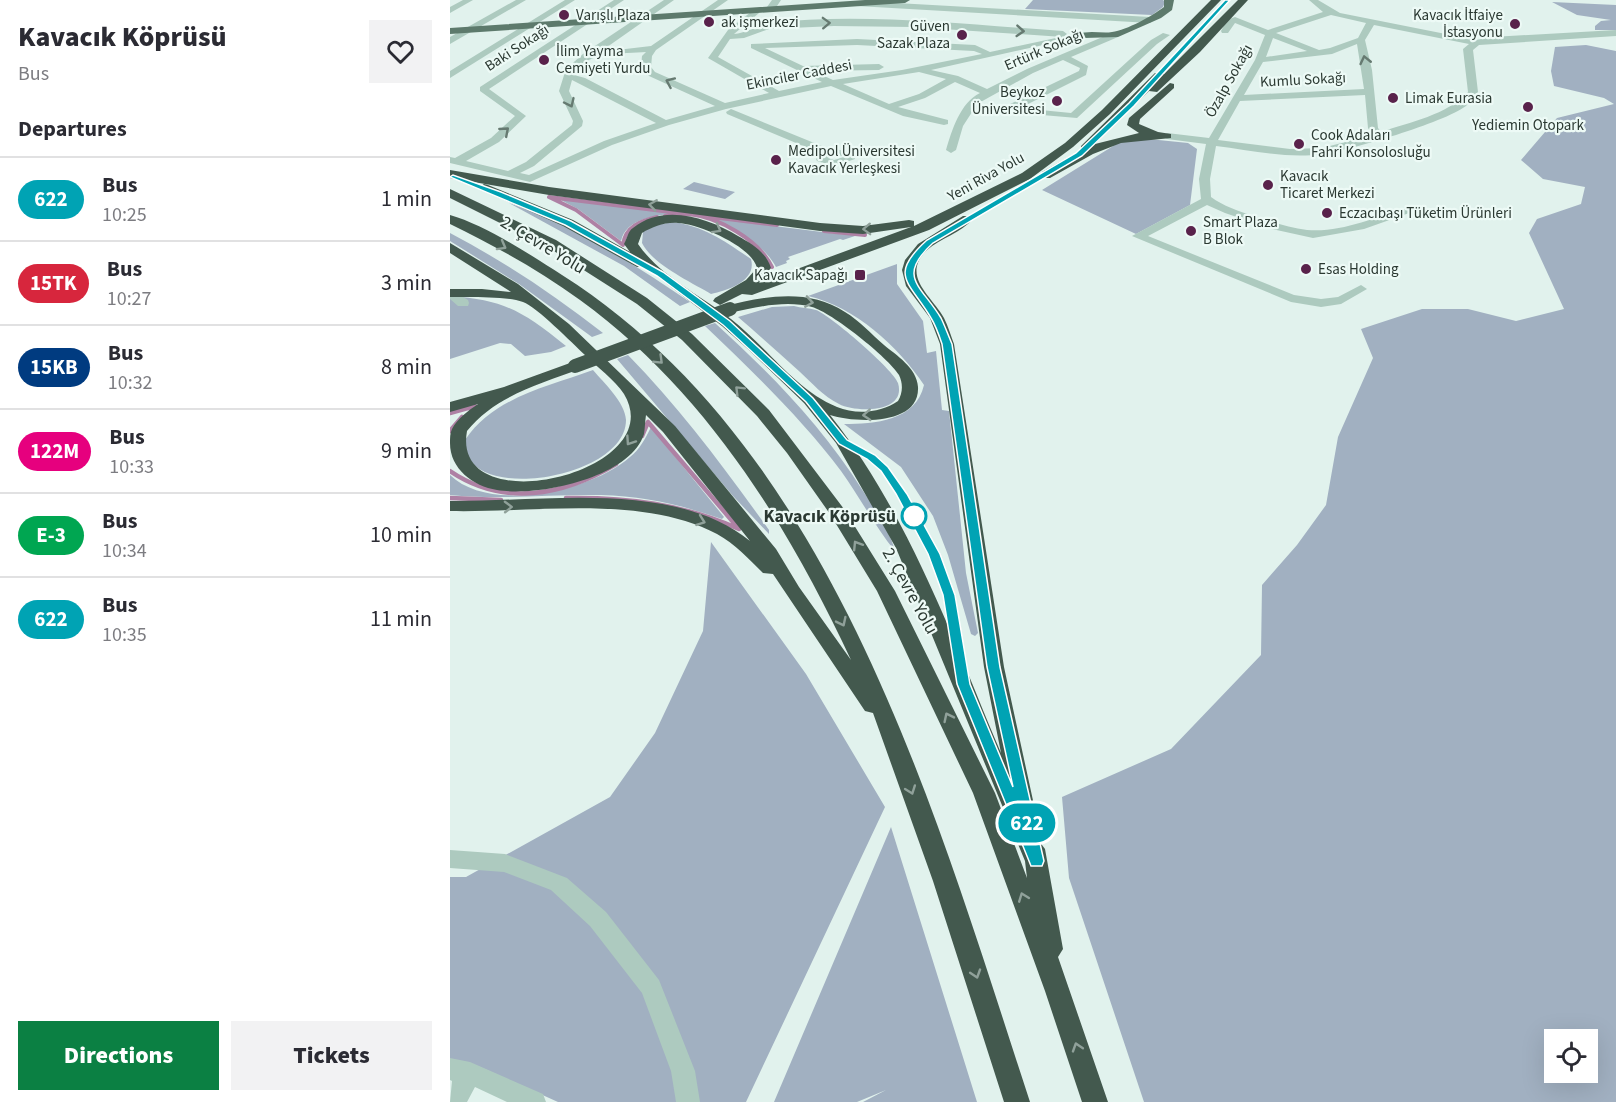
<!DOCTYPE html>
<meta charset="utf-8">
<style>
:root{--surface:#fff;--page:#f2f2f3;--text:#2b2b33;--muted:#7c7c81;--line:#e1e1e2;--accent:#0b8043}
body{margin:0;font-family:"Source Sans 3",sans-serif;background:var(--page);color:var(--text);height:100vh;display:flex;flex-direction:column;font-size:22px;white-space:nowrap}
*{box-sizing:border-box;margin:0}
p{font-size:20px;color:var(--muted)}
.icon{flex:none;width:33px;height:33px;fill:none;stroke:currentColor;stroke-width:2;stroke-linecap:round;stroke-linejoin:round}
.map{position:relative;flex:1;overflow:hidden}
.details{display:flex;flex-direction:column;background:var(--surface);width:450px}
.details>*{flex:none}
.badge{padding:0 12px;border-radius:20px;font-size:21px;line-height:39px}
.fabs{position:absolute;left:1094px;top:1029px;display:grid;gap:12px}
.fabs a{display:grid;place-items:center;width:54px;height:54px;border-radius:0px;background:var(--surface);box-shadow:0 6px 24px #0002;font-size:30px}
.map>.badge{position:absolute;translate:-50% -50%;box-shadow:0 0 0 3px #fff}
h2{padding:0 18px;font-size:22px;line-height:54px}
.round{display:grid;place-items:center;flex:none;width:63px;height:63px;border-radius:0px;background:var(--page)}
.headline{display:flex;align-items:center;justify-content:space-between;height:102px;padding:0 18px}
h1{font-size:28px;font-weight:800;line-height:45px}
.cta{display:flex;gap:12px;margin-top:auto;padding:12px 18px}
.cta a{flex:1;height:69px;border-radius:0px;background:var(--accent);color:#fff;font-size:24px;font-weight:800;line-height:69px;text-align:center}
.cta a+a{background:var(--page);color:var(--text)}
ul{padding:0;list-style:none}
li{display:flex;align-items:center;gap:18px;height:84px;padding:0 18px;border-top:2px solid var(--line)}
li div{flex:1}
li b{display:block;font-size:22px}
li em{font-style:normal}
li .badge{min-width:66px;font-weight:700;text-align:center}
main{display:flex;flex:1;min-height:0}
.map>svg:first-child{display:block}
</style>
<main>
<section class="details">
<div class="headline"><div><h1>Kavacık Köprüsü</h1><p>Bus</p></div><a class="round"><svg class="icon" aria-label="heart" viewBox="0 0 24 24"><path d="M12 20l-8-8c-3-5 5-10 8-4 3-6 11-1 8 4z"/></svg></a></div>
<h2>Departures</h2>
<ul>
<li><span class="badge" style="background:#00a3b4;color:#fff">622</span><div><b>Bus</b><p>10:25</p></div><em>1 min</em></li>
<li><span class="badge" style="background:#d7263d;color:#fff">15TK</span><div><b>Bus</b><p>10:27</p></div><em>3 min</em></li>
<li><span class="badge" style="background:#003b80;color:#fff">15KB</span><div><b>Bus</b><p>10:32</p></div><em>8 min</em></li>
<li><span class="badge" style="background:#e6007e;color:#fff">122M</span><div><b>Bus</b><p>10:33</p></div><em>9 min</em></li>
<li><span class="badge" style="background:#00a651;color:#fff">E-3</span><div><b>Bus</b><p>10:34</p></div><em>10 min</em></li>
<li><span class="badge" style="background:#00a3b4;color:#fff">622</span><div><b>Bus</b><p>10:35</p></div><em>11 min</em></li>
</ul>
<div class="cta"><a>Directions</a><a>Tickets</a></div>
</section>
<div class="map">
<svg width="1166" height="1102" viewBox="0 0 1166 1102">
<rect width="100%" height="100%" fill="#e1f2ed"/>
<!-- green -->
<path fill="#a1b0c1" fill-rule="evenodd" d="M583,0H713L715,2L713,7L702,15L575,9Z
M1102,2L1166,5V30H1145V26L1151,21L1161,20L1127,15Z
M1136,45L1166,51V1102H694L619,878L612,797L721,749L811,655L812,585L847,545L876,505L888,437L923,358L911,329L972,309H1018L1066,321L1114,309L1079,233L1087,219L1131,204L1135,187L1093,179L1071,160L1107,118L1164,104L1154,98L1104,86L1101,71L1105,47ZM1104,1040H1137V1072H1104Z
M689,138L738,143L747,149L740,205L686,234L592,190L668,143Z
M244,182L285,192L275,199L233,189Z
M105,197L225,213C206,216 176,218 171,241L128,209Z
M59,203C125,225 183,264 240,302L230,306L174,266Z
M261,218L388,234L408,235L393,240L390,239L338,257L340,259L336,261L337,263L326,267C313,243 285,230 261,218Z
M223,222C254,226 276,242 301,259C307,281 278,290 261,294C241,282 202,264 192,243L193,232L205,225Z
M0,233C55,262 104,295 153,333L142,337L69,284L0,241Z
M447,264V284L473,321L477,353L486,351L492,410L499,411L516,573L528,633L525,636L521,634L498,555L483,516L451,467L394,424C424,424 466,421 474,385C449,347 404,306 358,296Z
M0,296C56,300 73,312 116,346L101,352L75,356L61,344L50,343L0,359Z
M344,306C351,308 359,308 366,310C380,315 444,370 448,383C457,413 406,413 389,404C373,396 362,383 350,372C329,353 309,335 288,317L322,307Z
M265,323C322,375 371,425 413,491C425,509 440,531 445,551C426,528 409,496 391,471C351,418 303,372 255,326Z
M178,355C231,409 275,469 319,530V534L283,496L167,359Z
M143,370C154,383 175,402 176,420C176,474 42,500 19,458C16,453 16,445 15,440C44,397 97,387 143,370Z
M201,427L274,517L272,519C232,505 193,496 151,495C100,494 51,500 0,495V475C40,514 142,491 180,457C190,449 195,439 201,427Z
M261,542L356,674L435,807L296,1102H108L30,1067L0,1061V877H16L160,797L205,733L253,631Z
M441,827L527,1102H413L436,1090L407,1102H324Z"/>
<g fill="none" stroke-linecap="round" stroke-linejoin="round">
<!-- stream-far1 -->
<path stroke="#ae81a4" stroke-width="4" d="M215,216C223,215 231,214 239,214C268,217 309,240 322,267
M207,217C191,221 175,226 173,245L126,210L99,197L327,225
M374,231L415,235
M22,407H24"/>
<!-- stream -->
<path stroke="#ae81a4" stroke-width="4.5" d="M0,413L25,406L21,410
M0,431L12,417
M0,471C53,507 113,496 166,464
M0,498L51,500
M116,498C177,497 233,504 289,529L198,422L192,436"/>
<!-- minor -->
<path fill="#adcabf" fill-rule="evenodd" d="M13,0H23L0,13V7Z
M66,0H76L0,44V37Z
M115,0H125L0,78V71Z
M164,0H174L39,89L76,116L49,142L16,161L58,171L76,162L122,125L123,121L109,91L116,69L133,54L214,0H224L150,52L201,46L268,0H278L206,50L202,56L201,67L205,72L275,103L319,93L258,58L278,30L306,8L310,11L309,13L284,34C297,33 307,25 319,23C412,12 520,25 613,31L617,34L613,37L463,27L384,26L319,29L294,38L280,39L268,57L329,91L372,82L301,48V44L407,39L525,45L540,52L634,32L638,35L481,70L508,76L537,89L577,69L662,33H668V37L621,57L638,66L636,75L570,108L621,113L701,40L713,33L720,35L707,44L627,118L524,109L513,126L506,150L501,153L496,150C502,130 510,103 530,93L505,82L475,98L448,107L498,120V124L494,125L453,116L381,86L276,109L219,125L162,145L80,182L0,163V157L5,158L41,138L65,116L30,91V87ZM407,45L524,51L532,54L452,70L383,80L363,71L429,70L434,67L429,64L353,66L315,48ZM196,52L192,56L191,67L199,76L265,106L216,120L135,78L124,75C132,51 175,54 196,52ZM613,60L630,68L629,71L556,106L527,104L583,73ZM469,72L496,79L469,94L439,104L393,84ZM122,80L206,123L154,141L79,175L70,173L84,166L132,126L133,121L119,91Z
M322,0H331L327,6L332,7V11L318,9L317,7Z
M859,0H868L890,13L1026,40L1042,37L1166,30V36L1029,45L1023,50L1028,92C1024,96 1020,102 1016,106C993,123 901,150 872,154C837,159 800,150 766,146L760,179L761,197C773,206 789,211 803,216C820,221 839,228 857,230C891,233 924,217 956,209L962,212L914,229L863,238L822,229L775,213L757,205L698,236L844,295L871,299L888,297L911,285L917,289L891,304L871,307L841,302L682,236L751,199L749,179L756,144L717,139L712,136L717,133L759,138L805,60L815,35L785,23L778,33H772L771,31L777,20L785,17L818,30L873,12ZM881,15L916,23L908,38L880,48L869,50L826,33ZM924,25L1019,44L1013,49L1018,92C997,115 960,122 931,132L928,128L922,70L915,40ZM823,38L857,51L816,57ZM907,44L914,89L794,95L813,62L882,54ZM915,95L918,128L923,135L872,148L840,149L768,140L790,101Z
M410,1L700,17L704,20L700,23L407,6L406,4Z
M281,109L379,149L401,151L405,159L384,166L367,161L366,159L370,153L277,114L276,112ZM385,155L393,156L394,157L384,160L378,158Z
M0,289L18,300L19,303L18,306H8L0,299Z
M0,850L55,854L117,878L156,912L209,980L245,1071L250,1102H226L221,1071L192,993L140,926L101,890L54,872L0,868Z
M0,1058L20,1062L93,1094L96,1102H57L25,1087L17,1102H0L2,1081L0,1080Z"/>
<!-- major -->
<path fill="#5d7a6c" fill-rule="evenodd" d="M415,0H460L455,3L0,34V28Z
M714,0H724L722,10L711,18L668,37L634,38L629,35C638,29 651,34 662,32C677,30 702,16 714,7Z"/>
<!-- highway -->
<path fill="#43594e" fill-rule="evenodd" d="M761,0H771L660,114L623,147L580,179L479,230L302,295L292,294L270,305L263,301L265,298L296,280L307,268C302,246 249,224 228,223C214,222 203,227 192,233L188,244C210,276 250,295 281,319C316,346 345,390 387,407C406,415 431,413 448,401C453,393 453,383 449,375C439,358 381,312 362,307C336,300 306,307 280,313L273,309L275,306C315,296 359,288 395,312C410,321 421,334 434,345C446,355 467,368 468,387C470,426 405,423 380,415C459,515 502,637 551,753L534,667L490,344L480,318L456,286L452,270L455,260L468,244L513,216H521L523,219C511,233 491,238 477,250C450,276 482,296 494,318C498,326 501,336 504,344L554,667L584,805L581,811L577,812L589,841L595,849L613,949L608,957L658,1102H632L595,991L523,793L427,591L380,514L337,453L307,416L232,340L187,304L96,246L0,198V189L106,240L197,298L242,334L319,410L394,509L445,591L545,793L577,878L575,861L446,548L386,443L354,403L300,351L272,326L195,267H187L113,226L28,188L34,184L38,185L123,220L180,252L174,244C177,239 178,231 183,228C214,203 258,218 288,236C302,244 316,252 321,268L309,283L461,227L413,234L370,231L99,195L0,178V170L99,187L370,223L413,226L459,220L464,221V226L572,173L615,143L652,110Z
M788,0H798L750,52L707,92L699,91L645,144L689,133L677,125L679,118L720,83L724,84V88L690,119L689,124L708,132L721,134V138L671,143L643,154L600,178H592V172L631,150V146L705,73L714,74Z
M0,215C35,225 81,255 112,275C385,448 485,813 580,1102H554L483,881L423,713L415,711L323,574L313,573C299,559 285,544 267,534C191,494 84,513 0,511V501C91,502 224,479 300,541L213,432L196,415C195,421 195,428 194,434C180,478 88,497 47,490C23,486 0,469 0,443C0,438 0,433 2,429C7,419 19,410 28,404L0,412V402L54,387L120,363H130L133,366L130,369C90,384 45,396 17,431C0,525 222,473 174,394C165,380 147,367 135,355C122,343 87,307 73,302C55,296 20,297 0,297V289H32L61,292L0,253V243L68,284L119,324L225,426L326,549L349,587L401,660C337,523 254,390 130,300C89,270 45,246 0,224Z"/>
<!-- highway-bridge -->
<path stroke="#43594e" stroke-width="14" d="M125,366L280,309"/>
</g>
<!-- one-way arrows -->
<defs><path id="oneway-chevron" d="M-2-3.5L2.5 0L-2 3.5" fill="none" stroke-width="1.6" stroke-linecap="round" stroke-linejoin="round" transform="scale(1.5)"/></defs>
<g stroke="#667a71">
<use href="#oneway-chevron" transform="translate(376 23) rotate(-2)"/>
<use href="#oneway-chevron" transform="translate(570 31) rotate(4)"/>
<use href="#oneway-chevron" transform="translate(915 60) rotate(-103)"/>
<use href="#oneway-chevron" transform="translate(220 82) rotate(-156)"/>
<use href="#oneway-chevron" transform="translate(120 103) rotate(65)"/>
<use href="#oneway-chevron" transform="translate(55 131) rotate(-41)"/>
</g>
<g stroke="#90a19a">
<use href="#oneway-chevron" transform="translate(203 205) rotate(-172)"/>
<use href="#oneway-chevron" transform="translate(267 229) rotate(29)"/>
<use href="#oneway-chevron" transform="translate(417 229) rotate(178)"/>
<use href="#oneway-chevron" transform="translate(52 246) rotate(29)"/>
<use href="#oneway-chevron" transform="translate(359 302) rotate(9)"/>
<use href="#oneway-chevron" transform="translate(209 360) rotate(44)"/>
<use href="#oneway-chevron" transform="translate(289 390) rotate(-135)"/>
<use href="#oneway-chevron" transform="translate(417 415) rotate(177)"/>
<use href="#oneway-chevron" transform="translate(180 441) rotate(124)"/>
<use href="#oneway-chevron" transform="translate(58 507) rotate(-1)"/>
<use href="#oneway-chevron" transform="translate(251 521) rotate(20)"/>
<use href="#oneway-chevron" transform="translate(407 545) rotate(-122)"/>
<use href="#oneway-chevron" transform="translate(392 622) rotate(64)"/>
<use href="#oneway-chevron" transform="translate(498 717) rotate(-116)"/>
<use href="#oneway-chevron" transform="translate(461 790) rotate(70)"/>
<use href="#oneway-chevron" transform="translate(573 897) rotate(-111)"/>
<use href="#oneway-chevron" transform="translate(526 974) rotate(72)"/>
<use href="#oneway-chevron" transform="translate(627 1047) rotate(-108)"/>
</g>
<!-- line -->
<path fill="#00a3b4" stroke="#fff" stroke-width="1.5" d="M775,0H780L684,106L632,156L483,243C446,277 471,285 491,318C495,326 498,335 502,344L550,667L594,861L592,866H581L579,861L507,684L493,595L478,554L446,494L431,471L417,459L389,444L356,402L273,325L207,276L115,225L0,177L3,175L51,192L121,221L213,272L280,321L363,398L397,440L425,455L438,467L457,494L490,554L505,595L520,684L563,787L537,667L492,344C489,335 486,326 481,318C460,282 437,276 477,240L626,153L679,103Z"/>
<!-- markers -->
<g fill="#59224b" stroke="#edfaf6" stroke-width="2">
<circle cx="114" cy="15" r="6"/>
<circle cx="259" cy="22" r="6"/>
<circle cx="1065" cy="24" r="6"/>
<circle cx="512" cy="35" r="6"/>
<circle cx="94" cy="60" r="6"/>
<circle cx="943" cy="98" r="6"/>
<circle cx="607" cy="101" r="6"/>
<circle cx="1078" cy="107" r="6"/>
<circle cx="849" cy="144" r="6"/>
<circle cx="326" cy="160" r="6"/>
<circle cx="818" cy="185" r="6"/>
<circle cx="877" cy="213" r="6"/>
<circle cx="741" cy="231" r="6"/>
<circle cx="856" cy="269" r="6"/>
<rect x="404" y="269" width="12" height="12" rx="3"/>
</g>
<circle fill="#fff" stroke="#00a3b4" stroke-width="3" cx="464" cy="516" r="12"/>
<g text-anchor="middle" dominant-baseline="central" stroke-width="4.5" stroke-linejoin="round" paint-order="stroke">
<!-- far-poi labels -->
<g font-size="15" fill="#2b3932" stroke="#edfaf6" text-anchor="start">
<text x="126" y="15">Varışlı Plaza</text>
<text x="1053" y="15" text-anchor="end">Kavacık İtfaiye<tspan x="1053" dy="17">İstasyonu</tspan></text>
<text x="271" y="22">ak işmerkezi</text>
<text x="500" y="26" text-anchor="end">Güven<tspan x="500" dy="17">Sazak Plaza</tspan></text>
<text x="106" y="51">İlim Yayma<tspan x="106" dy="17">Cemiyeti Yurdu</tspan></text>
<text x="595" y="92" text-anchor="end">Beykoz<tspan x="595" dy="17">Üniversitesi</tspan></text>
<text x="955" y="98">Limak Eurasia</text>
<text x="1078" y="125" text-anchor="middle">Yediemin Otopark</text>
<text x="861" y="135">Cook Adaları<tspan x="861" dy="17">Fahri Konsolosluğu</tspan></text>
<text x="338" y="151">Medipol Üniversitesi<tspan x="338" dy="17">Kavacık Yerleşkesi</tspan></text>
<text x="830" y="176">Kavacık<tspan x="830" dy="17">Ticaret Merkezi</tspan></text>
<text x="889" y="213">Eczacıbaşı Tüketim Ürünleri</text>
<text x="753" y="222">Smart Plaza<tspan x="753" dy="17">B Blok</tspan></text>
<text x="868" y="269">Esas Holding</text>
<text x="398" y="275" text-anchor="end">Kavacık Sapağı</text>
</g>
<!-- far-street labels -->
<g font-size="15" fill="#2b3932" stroke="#edfaf6">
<text transform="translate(67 48) rotate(-33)">Baki Sokağı</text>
<text transform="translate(594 50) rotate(-23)">Ertürk Sokağı</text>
<text transform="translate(349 75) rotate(-11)">Ekinciler Caddesi</text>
<text transform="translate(853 80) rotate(-3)">Kumlu Sokağı</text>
<text transform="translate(779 81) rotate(-61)">Özalp Sokağı</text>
<text transform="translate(536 177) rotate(-29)">Yeni Riva Yolu</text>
</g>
<!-- street labels -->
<g font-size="18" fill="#2b3932" stroke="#edfaf6">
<text transform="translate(93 245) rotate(31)">2. Çevre Yolu</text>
<text transform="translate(460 591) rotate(61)">2. Çevre Yolu</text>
</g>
<!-- stop labels -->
<g font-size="18" font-weight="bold" fill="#2b3932" stroke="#edfaf6" text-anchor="end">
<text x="446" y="516">Kavacık Köprüsü</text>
</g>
</g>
</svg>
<div class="fabs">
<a><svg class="icon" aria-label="locate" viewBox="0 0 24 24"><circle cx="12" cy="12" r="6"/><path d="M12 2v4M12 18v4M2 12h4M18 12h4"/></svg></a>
</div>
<b class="badge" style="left:577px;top:823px;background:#00a3b4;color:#fff">622</b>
</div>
</main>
